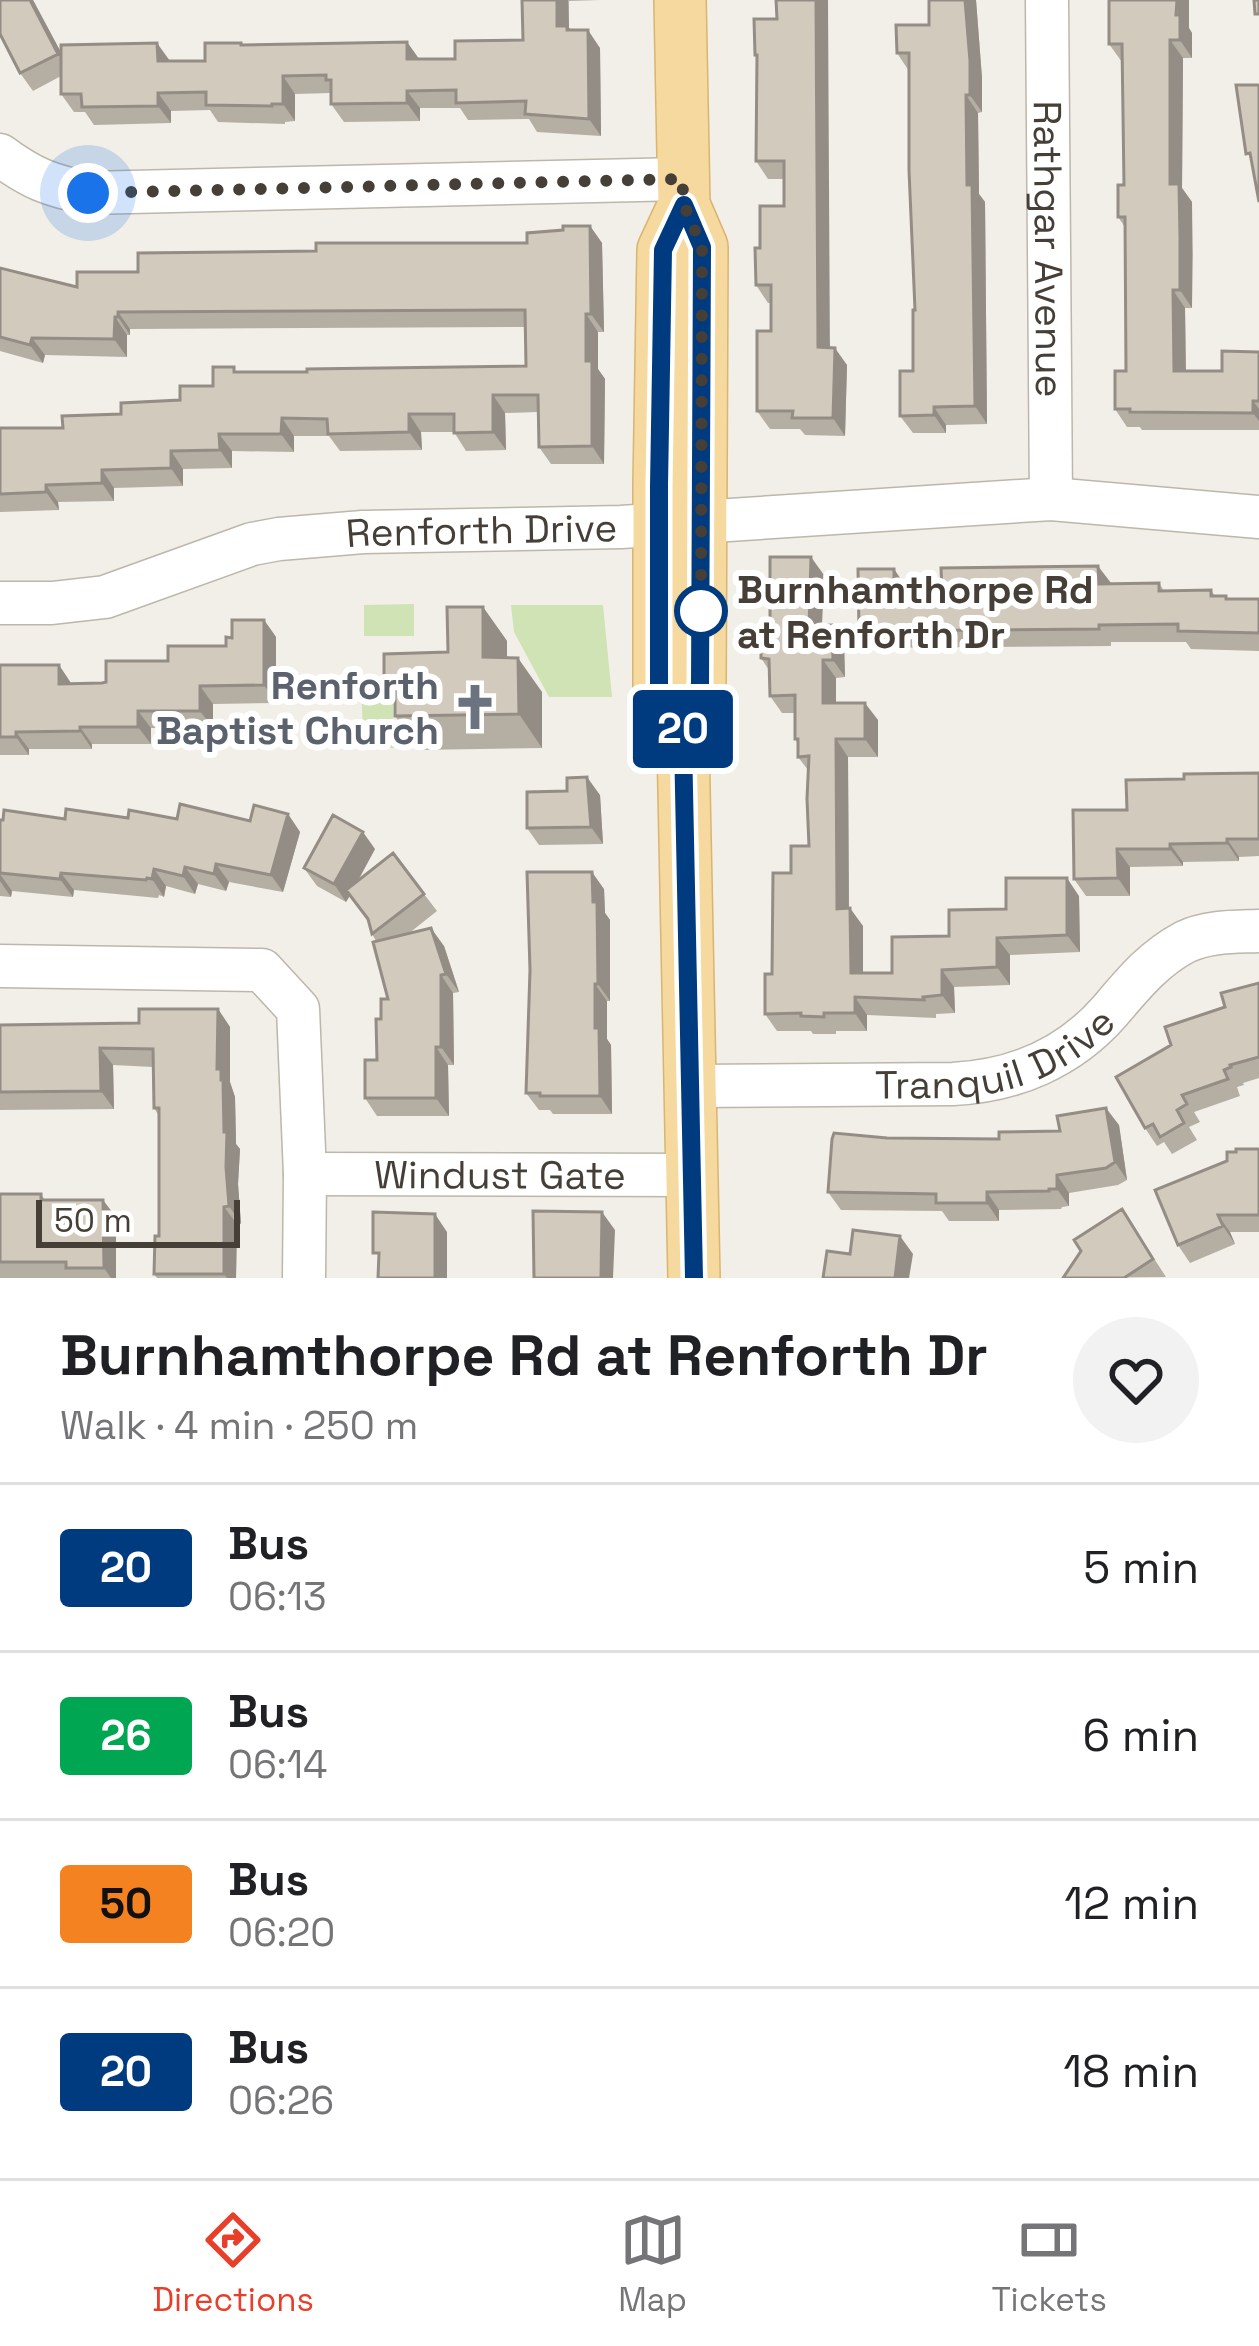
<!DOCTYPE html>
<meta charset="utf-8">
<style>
:root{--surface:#fff;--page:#f2f2f2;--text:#202124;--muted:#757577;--line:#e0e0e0;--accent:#e73f2a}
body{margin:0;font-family:"Space Grotesk",sans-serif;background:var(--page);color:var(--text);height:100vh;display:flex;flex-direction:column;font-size:45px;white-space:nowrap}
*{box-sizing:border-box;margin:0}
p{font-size:39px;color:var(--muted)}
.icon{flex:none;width:66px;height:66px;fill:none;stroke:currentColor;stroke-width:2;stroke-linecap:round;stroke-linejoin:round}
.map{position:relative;height:1278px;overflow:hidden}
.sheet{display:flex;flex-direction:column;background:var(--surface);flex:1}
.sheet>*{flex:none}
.badge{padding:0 24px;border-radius:9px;font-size:42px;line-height:78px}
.scale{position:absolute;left:36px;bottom:30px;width:204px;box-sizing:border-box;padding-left:12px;border:6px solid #453f37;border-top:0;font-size:33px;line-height:42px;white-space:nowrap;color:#453f37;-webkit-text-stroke:9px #fff;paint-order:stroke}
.you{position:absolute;width:60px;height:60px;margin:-30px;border:9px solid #fff;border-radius:50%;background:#1a73e8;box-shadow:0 0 0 18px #1a73e833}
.map>.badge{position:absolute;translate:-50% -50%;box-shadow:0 0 0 6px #fff}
.round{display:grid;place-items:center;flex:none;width:126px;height:126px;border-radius:63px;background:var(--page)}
.overview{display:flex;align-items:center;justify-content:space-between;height:204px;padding:0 60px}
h1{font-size:57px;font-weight:700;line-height:90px}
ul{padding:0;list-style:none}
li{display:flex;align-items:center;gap:36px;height:168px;padding:0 60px;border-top:3px solid var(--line)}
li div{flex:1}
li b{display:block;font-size:45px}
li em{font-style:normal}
li .badge{min-width:132px;font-weight:700;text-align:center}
.dock{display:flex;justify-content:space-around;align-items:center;height:168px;border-top:3px solid var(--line);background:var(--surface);font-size:33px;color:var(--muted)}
.dock a{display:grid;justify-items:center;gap:6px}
.dock .on{color:var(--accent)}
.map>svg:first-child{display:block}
</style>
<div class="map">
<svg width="1259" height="1278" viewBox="0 0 1259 1278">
<rect width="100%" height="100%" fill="#f2efe8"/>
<!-- green -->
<path fill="#d0e3b4" d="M414,604V636H364V605Z
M511,605H603L612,697H549L514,632Z
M361,687H393V726L405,727V748H370L363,731Z"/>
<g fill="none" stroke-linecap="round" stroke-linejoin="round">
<defs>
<g id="minor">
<path id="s1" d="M1047,0L1051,499"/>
<path d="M0,155C31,178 50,186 89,193L682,179"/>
<path id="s2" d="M0,603H52L105,597L252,544L279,539L363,532L621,527L1051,499L1259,517"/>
<path d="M0,966L262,970L298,1009L305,1174L304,1278"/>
<path id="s3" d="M692,1086L953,1084C1014,1081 1069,1058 1110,1011C1133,984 1153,959 1185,942C1208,931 1234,932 1259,931"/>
<path id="s4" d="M305,1174L693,1175"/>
</g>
<path id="major" d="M680,0L684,205L702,247L700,685L684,721L683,741L694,1278
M684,205L663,250L659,486V687L684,721"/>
</defs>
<!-- minor casing -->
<use href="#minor" stroke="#bdb6ab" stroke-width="45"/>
<!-- major casing -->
<use href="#major" stroke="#d9b56f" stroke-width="54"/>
<!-- minor -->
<use href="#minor" stroke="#fff" stroke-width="42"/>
<!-- major -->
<use href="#major" stroke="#f5d99e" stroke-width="51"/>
</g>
<!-- wall -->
<path fill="#b5aea3" d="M0,0H33L61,53L170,61H205L243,45L407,42L419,59H455L523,40L522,0H600L569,1V28L600,48L601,136L537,132L529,119L468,120L460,108H420V121L344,122L331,104V93L295,94V121L285,122V124L218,122L210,110L171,111V123L94,125L85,112H74L61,94V76L33,91L20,73Z
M929,0H976L982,78V112L978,113L979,194L985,202L987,424L946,425V433H913L900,416L913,371L915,310L909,71L897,53L929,25Z
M1109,0H1189V28L1192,33V58H1183L1182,188L1192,202L1193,255L1192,308H1185L1186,371H1222L1259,352V430H1142L1140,427H1127L1115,409L1126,371L1125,227L1118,217L1124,185L1122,62L1109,44Z
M777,19L830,347L847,365L845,436L805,435L800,429H770L757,411L771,331V303H768L756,285L760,248L784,206V179H768L756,161L757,58L755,55Z
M590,226L602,243L604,332H598V369L605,379L604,464H551L539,447L538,412L505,413L506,450L466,451L454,432H421L422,450L340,451L329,436H294V452L232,451V468L183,469V486L114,488V501L58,502L59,510L0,512V428H63L121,414L180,400L213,386L237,372H307L526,366L525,327L130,329V335H127V357L45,355L43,363L0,351V268L77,287L138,272L316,251L527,243L563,230Z
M894,569L906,587V592L1159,583L1164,591L1211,590L1215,596L1228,599H1259V651L1191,649L1186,642H1111V646L872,648L859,631Z
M824,575L822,626L844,643L845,677L836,678V703L878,720V757H848L849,909L863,926V973H892L949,936L1006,909L1079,896L1080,952L1010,955V985L954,987L955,1013L936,1014V1018L867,1015V1031H836V1034H813L811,1031H777L765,1014L791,873L809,846L808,770L798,757V744L795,739V713H782L770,696L769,670L761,658L770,639Z
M483,607L507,641V658L542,692V748L419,750L395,716V704L384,689L448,652Z
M264,620L276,637V703L213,704V728H151V744H92V749H29V755H0V665H59L71,684L102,683L226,646L232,638Z
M1259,773V856L1239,857V861L1183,862V866L1130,867V896H1086L1074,879L1127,810L1184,779Z
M600,795L603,844L539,845L527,828Z
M288,814L300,832L283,892L229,882L226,891L198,884L195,894L166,886L164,897L159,895L158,898L74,890L73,897L12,891L11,897L0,896V820L128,818L250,821Z
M375,849L358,881L424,894L437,911L408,934L444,946L459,992L453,993L454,1065H448L449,1116H377L365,1098L377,1060L381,1019L388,999L376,941L372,934L368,921L350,896L346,902L317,886L304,868Z
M604,889L605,913L610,920V1001H607V1039L611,1045L612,1114H553L550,1110H539L526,1093Z
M1259,983V1078L1243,1083L1244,1085L1237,1087L1240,1096L1194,1112L1200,1122L1189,1127L1197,1140L1172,1154L1164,1142L1157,1146L1145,1128L1171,1045Z
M218,1009L230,1027V1082L235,1097L236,1144L240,1149L238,1184L241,1224H237L236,1278H157L154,1274L159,1236V1116L154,1108L153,1067L113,1065L114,1109L0,1110V1025L139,1023Z
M1119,1125L1127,1180L1118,1185L1069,1193V1206L1062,1207L1061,1209L999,1210V1221H949L942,1211L841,1210L828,1192L887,1138L999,1139Z
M1259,1149V1232H1230L1235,1244L1190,1263L1178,1245Z
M0,1194H41L45,1200L116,1217V1278H0Z
M1122,1209L1166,1277L1063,1278Z"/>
<!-- shaded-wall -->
<path fill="#948d85" d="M30,0H33L71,71L58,54Z
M557,0H568L569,28L580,43L557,26Z
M816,0H828L830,365L818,347Z
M965,0H976L982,78V112L970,95Z
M1177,0H1189V28L1192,33V58L1180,40Z
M588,30L600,48L601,136L589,119Z
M1170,40L1183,58L1182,188L1192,202V308L1180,290L1170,184Z
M407,42L419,59H407Z
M157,43L170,61H158Z
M283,76L295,94V121L283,104Z
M407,91L420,108V121L407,103Z
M158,93L171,111V123L158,106Z
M966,95L978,113L979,194L985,202L987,424L975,406L967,185Z
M590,226L602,243L604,332L591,314Z
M1173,290L1185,308L1186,389L1174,371Z
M118,312L130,329V335L118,317Z
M586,314L598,332V369L605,379L604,464L592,446L586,361Z
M115,317L127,335V357L114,339Z
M32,338L45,355L43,363L30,345Z
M835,348L847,365L845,436L833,418Z
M493,395L505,413L506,450L493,432Z
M1253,401L1259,409V421L1253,413Z
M934,407L946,425V433L934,415Z
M409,414L421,432L422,450L409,432Z
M282,418L294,436V452L281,434Z
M219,434L232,451V468L220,450Z
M171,451L183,469V486L171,468Z
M102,470L114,488V501L102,483Z
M46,485L58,502L59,510L46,492Z
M811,557L824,575L821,644L809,626Z
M1098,566L1111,583L1099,584Z
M894,569L906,587V609L894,592Z
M483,607L507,641V691L483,657Z
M264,620L276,637V703L264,685Z
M832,625L844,643L845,677L833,660Z
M518,658L542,692V748L519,714Z
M823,660L836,678V721L823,703Z
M59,665L71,683V702L59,684Z
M200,686L213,704V728L200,711Z
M865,703L878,720V757L865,739Z
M138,711L151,728V744L138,727Z
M80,727L92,744V749L80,731Z
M16,732L29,749V755L16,737Z
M836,739L848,757L849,926L837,909Z
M587,777L600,795L603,844L591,827Z
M288,814L300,832L283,892L271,875Z
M363,832L375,849L346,902L334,884Z
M1227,839L1239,857V861L1227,843Z
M1170,844L1183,862V866L1170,849Z
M1117,849L1130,867V896L1118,878Z
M216,864L229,882L226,891L214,874Z
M185,867L198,884L195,894L183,876Z
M154,869L166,886L164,897L152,879Z
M592,872L604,889L605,913L610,920V1001L598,984Z
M61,873L74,890L73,897L60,879Z
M0,874L12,891L11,897L0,881Z
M1067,878L1079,896L1080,952L1067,935Z
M850,908L863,926V991L851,973Z
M431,928L444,946L459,992L446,974Z
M997,938L1010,955V985L997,967Z
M942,970L954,987L955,1013L942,995Z
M441,975L453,993L454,1065L441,1047Z
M595,984L607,1001V1039L611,1045L612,1114L600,1096L595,1028Z
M855,997L867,1015V1031L855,1013Z
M218,1009L230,1027V1082L235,1097L236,1144L240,1149L238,1184L241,1224L229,1206L217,1069Z
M436,1047L448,1065L449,1116L436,1098Z
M100,1048L113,1065L114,1109L101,1091Z
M1106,1108L1119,1125L1127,1180L1115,1162Z
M1057,1175L1069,1193V1206L1057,1189Z
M987,1192L999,1210V1221L987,1203Z
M103,1200L116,1217V1278H111L104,1268Z
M224,1207L237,1224L236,1278H227L224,1274Z
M602,1212L615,1230L613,1278H601Z
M435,1214L447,1232V1278H435Z
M1218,1215L1230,1232L1235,1244L1223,1226Z
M900,1236L913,1254L909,1278H895Z"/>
<!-- building -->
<path fill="#d3cabe" stroke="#948d85" stroke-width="3" d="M0,0H30L58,54L20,73L0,34Z
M522,0H557V26H567V30H588L589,119L525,114L526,101L456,103V90L407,91V103L331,104V80H326V75L283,76V104H272V106L206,105V92L158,93V106L82,107L81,94H61V45L157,43L158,61H205V43H241V45L407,42V59H455V41L523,40Z
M776,0H816L818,347L835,348L833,418H792L793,411H757V331H771V285H756L755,248H760V206H784V161H756L757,55H755L754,19H777Z
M929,0H965L970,61V95H966L967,185H972L975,406L934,407V415L900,416V371H913V310H915L909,170V53H897L896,25H929Z
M1109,0H1177L1176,15H1180V40H1170V184H1179L1180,237V290H1173L1174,371H1222V351L1259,352V401H1253V413L1130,412V409H1115V371H1126L1125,217H1118V185H1124L1122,44H1109Z
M1254,0H1259V14H1255Z
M1236,85H1259V202L1250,153L1246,154Z
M563,226H590L591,314H586V361H592V446L539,447L538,395H493V432L454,433V414H409V432L328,434L327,419L282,418L281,434H219L220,450L171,451V468L102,470V483L46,485V492L0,494V428H63L62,416L121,414V403L180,400V386H213V367H234V372H307V369L526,366L525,310L118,312V317H115L114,339L32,338L30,345L0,337V268L77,287V272H138V253L316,251V243H527V233L563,230Z
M770,557H811L809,626L832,625L833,660H823V703H865V739H836L837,909L850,908L851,973H892V937L949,936V910L1006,909V878H1067V935L997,938V967L942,970V995L923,997L924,1000L855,997V1013H824V1017L801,1016V1013L765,1014V974H772L773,873H791V846H809L807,799L809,756L798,757V739H795V695L770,696L769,659L761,658V640L770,639Z
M1098,566L1099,584L1159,583V591L1211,590V596H1226V599H1259V633L1178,631V624L1099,625V629L859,631L858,569H894V592L936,591H942L941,568Z
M447,607H483V657L518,658L519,714L395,716V689H384V654L448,652Z
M232,620H264V685L200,686V711H138V727H80V731L16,732V737H0V665H59V684L102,683L106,682V661H168V646H226V637L232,638Z
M1259,773V839H1227V843L1170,844V849H1117L1118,878L1074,879L1073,810H1127L1126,780L1184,779V774Z
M587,777L591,827L527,828V792L567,791V778Z
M180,804L250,821L254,805L288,814L271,875L216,864L214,874L185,867L183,876L154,869L152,879L147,878L146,880L61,873L60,879L0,873V820H3L4,810L65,819L66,809L128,818L129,810L177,819Z
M333,815L363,832L334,884L304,868Z
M393,853L424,894L372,934L368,919L346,890Z
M527,872H592L593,902H597L598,984H595V1028H599L600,1096H540V1093H526L530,970Z
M431,928L446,974L441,975V1047H436V1098H365V1060H377L376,1019H381V999H388L373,942Z
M1259,983V1057L1230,1065L1231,1067L1224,1070L1228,1079L1182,1095L1187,1104L1177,1110L1184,1123L1160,1137L1153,1124L1145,1128L1116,1077L1171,1045L1165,1027L1225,1007L1221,993Z
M139,1009H218L217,1069H221V1080H223L224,1132H227L226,1167L229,1206L224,1207V1274H154L155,1236H159V1108H154L153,1049L100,1048L101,1091L0,1092V1025L139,1023Z
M1106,1108L1115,1162L1106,1168L1057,1175V1189H1049V1191L987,1192V1203H936V1194L828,1192L832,1139L834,1133L887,1138L999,1139V1132L1060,1131L1057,1116Z
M1236,1149H1259V1215H1218L1223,1226L1178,1245L1155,1190L1227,1161V1152H1236Z
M0,1194H41V1200H103L104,1268H66V1262H0Z
M1122,1209L1153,1259L1124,1278H1063L1081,1251L1074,1240Z
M533,1211L602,1212L601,1278H534Z
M373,1212L435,1214V1278H378L379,1253H373Z
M853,1230L900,1236L895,1278H823L827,1251L850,1254Z"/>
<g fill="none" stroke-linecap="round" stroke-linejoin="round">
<defs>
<path id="line" d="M659,687V486L663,250L684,205L702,247L700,685L684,721L683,741L694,1278"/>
</defs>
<!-- line casing -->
<use href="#line" stroke="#fff" stroke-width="27"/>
<!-- line -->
<use href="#line" stroke="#003b80" stroke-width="18"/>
<!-- walk -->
<path stroke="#453f37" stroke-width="12" stroke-dasharray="0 21.6" d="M88,193L682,179L684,205L702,247L701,611"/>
</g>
<!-- icons -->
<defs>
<symbol id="church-bare" viewBox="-9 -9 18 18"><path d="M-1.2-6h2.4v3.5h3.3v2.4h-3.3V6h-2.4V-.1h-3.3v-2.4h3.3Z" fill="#6b7280" stroke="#fff" stroke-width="2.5" paint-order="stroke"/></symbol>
</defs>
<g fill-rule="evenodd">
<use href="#church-bare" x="442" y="674" width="66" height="66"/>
</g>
<!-- markers -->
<circle fill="#fff" stroke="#003b80" stroke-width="6" cx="701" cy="611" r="24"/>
<g text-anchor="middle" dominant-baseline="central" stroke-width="12" stroke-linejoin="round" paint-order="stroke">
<!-- street labels -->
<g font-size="39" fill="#453f37" stroke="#fff">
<text stroke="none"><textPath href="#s1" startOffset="249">Rathgar Avenue</textPath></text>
<text stroke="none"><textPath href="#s2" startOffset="492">Renforth Drive</textPath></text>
<text stroke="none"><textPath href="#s3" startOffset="309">Tranquil Drive</textPath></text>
<text stroke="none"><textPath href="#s4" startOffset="195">Windust Gate</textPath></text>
</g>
<!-- stop labels -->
<g font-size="39" font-weight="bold" fill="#453f37" stroke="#fff" text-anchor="start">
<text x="737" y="589">Burnhamthorpe Rd<tspan x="737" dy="45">at Renforth Dr</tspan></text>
</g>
<!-- worship labels -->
<g font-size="39" font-weight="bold" fill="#5b616d" stroke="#fff" text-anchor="end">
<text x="439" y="685">Renforth<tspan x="439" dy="45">Baptist Church</tspan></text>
</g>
</g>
</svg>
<div class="scale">50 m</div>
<div class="you" style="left:88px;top:193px"></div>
<b class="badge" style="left:683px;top:729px;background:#003b80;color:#fff">20</b>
</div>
<section class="sheet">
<div class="overview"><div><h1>Burnhamthorpe Rd at Renforth Dr</h1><p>Walk · 4 min · 250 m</p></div><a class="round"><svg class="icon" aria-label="heart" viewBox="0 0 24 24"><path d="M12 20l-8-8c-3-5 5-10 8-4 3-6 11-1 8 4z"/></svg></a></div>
<ul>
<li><span class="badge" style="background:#003b80;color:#fff">20</span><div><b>Bus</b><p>06:13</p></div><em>5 min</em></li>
<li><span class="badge" style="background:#00a651;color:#fff">26</span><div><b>Bus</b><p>06:14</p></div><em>6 min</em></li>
<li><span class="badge" style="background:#f58220;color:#111">50</span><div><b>Bus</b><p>06:20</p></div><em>12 min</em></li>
<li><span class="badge" style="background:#003b80;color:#fff">20</span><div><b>Bus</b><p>06:26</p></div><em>18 min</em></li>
</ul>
</section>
<nav class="dock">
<a class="on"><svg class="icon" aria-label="directions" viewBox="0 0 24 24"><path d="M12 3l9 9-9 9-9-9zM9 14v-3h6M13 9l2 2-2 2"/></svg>Directions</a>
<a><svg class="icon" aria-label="map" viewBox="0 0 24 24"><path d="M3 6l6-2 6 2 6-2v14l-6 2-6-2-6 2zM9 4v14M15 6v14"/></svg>Map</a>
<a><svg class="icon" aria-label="tickets" viewBox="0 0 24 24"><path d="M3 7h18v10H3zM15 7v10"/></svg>Tickets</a>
</nav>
